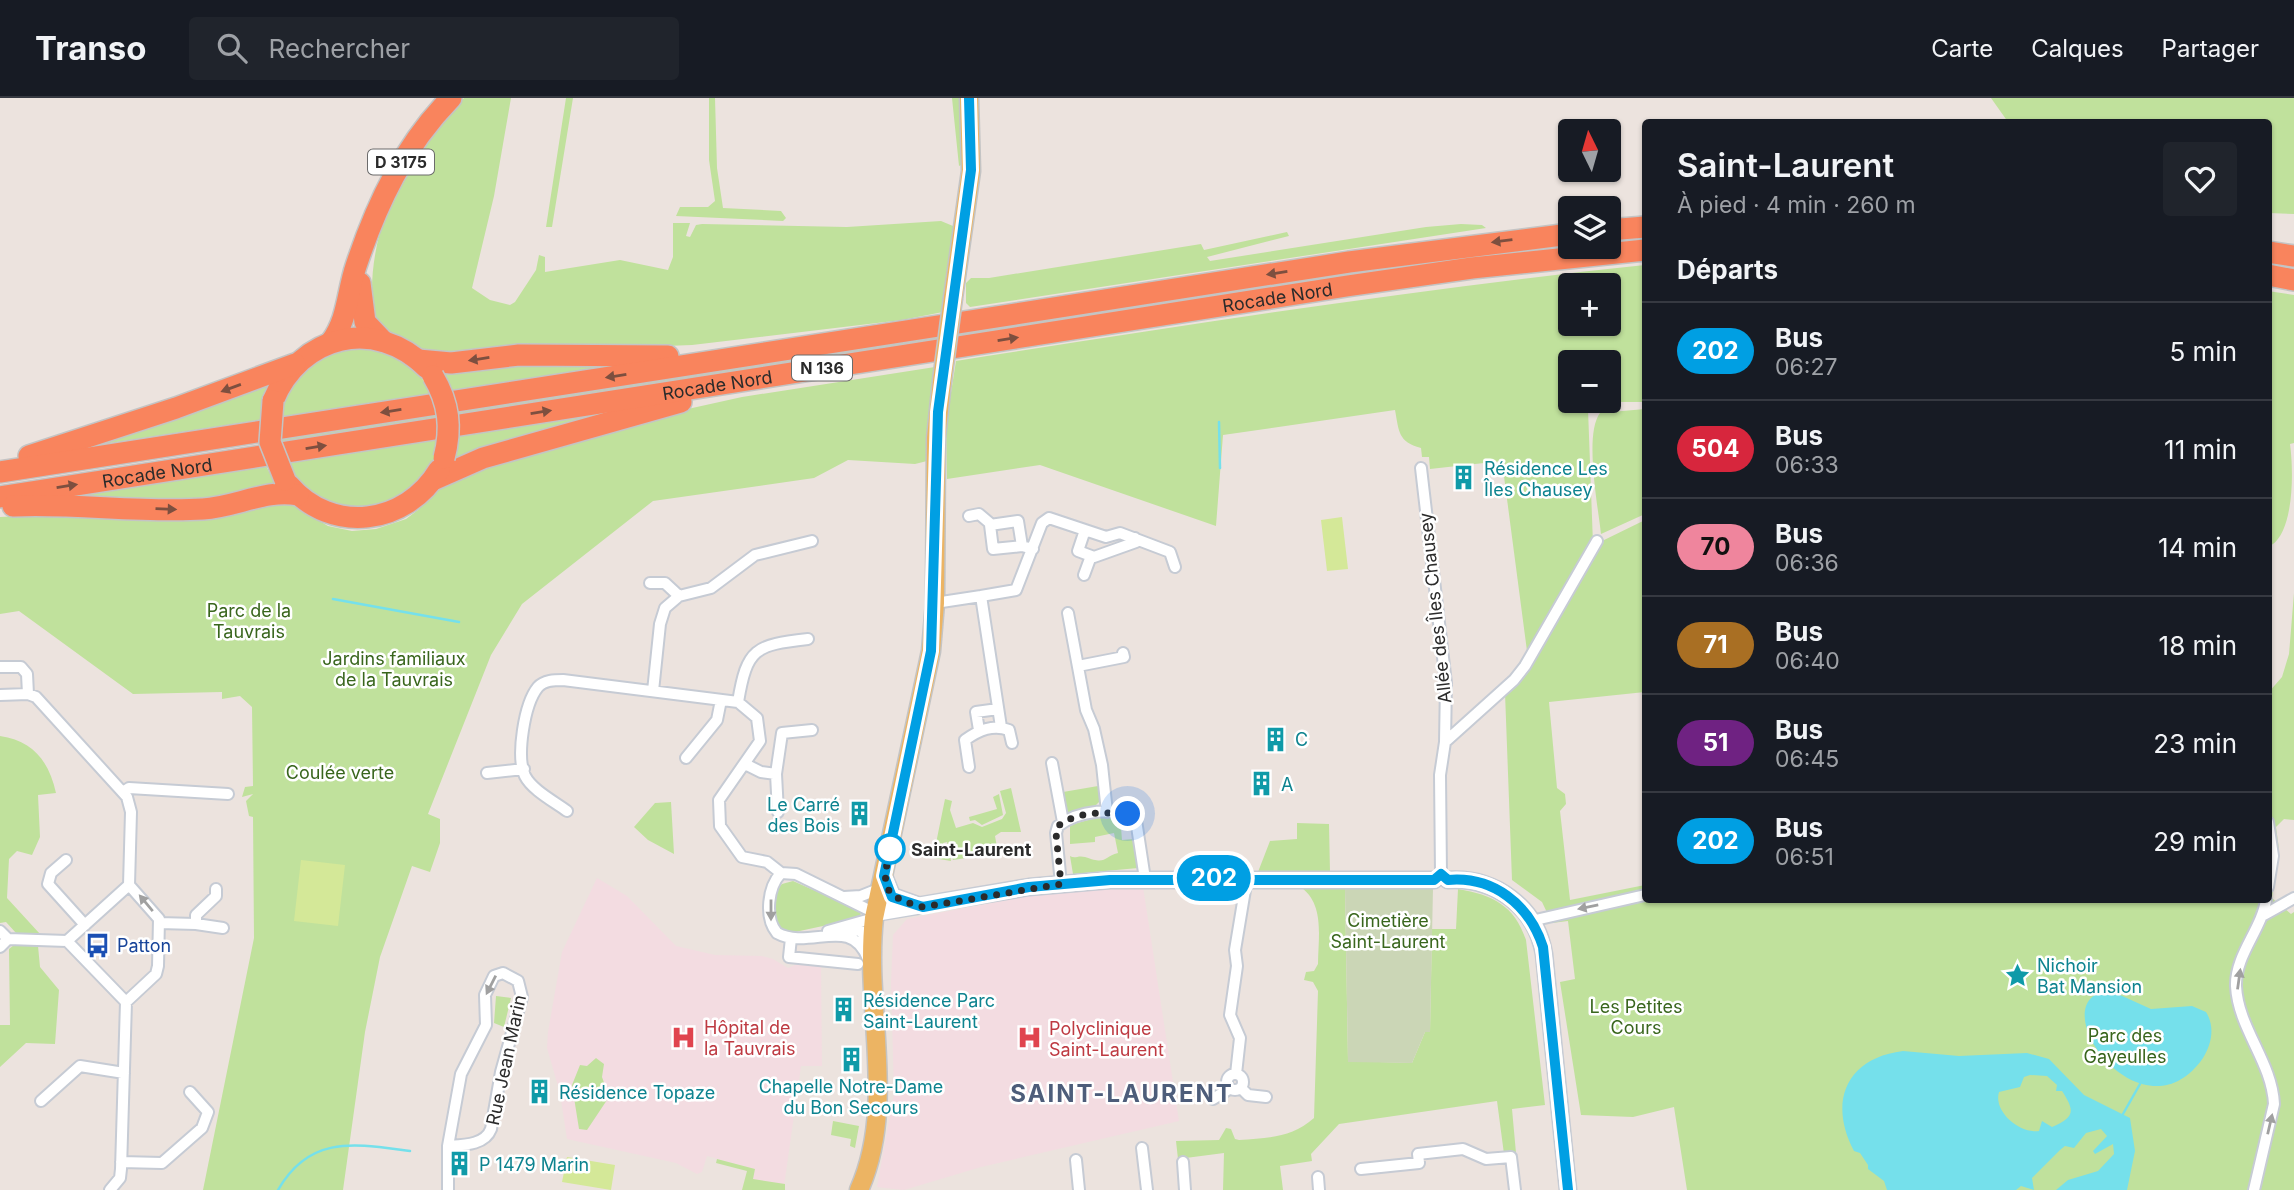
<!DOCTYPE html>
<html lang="fr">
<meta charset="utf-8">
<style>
:root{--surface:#171b24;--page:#20242c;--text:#f1f3f6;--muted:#9ea1a6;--line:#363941}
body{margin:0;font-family:Inter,sans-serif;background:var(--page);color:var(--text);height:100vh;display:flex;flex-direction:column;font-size:26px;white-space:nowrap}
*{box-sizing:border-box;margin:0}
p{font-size:23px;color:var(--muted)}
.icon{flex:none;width:38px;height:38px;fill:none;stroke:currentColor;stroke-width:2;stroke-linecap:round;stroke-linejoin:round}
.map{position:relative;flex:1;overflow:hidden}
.panel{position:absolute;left:1642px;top:21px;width:630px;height:784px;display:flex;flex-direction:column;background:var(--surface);border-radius:7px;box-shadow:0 2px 5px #0004}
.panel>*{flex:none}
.badge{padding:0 14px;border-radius:23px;font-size:24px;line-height:46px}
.needle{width:46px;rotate:355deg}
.fabs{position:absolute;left:1558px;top:21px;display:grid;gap:14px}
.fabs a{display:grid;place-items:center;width:63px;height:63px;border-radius:7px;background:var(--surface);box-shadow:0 2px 5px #0004;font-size:35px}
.you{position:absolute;width:35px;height:35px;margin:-18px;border:5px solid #fff;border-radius:50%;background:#1a73e8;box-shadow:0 0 0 10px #1a73e833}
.map>.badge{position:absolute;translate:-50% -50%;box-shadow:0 0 0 4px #fff}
h2{padding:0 35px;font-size:26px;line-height:63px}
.round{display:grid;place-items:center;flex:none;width:74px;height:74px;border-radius:7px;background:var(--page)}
.headline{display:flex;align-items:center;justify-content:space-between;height:119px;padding:0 35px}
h1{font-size:33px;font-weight:600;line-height:52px}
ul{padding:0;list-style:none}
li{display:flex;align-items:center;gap:21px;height:98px;padding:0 35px;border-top:2px solid var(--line)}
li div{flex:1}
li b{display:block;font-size:26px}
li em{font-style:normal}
li .badge{min-width:77px;font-weight:700;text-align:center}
header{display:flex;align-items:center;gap:42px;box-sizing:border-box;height:98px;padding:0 35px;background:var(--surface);border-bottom:2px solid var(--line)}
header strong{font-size:33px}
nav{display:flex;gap:38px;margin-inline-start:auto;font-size:24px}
.search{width:490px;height:63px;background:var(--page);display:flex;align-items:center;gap:18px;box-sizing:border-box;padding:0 24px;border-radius:7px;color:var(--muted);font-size:26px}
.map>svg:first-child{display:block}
</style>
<header>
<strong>Transo</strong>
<div class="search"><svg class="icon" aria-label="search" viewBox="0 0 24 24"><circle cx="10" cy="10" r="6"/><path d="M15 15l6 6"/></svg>Rechercher</div>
<nav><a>Carte</a><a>Calques</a><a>Partager</a></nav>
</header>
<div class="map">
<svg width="2294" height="1092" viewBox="0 0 2294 1092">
<rect width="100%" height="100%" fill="#ece3de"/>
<!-- medical -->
<path fill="#f3dce1" d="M597,780L627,798L676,848L715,857L762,858L773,861L788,870L802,864L821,866L822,968H801L784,1088L752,1081L754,1071L707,1058L702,1074L697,1076L676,1065L567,1041L560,995L547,950L548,934L562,854Z
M1143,789L1179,1023L981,1069L904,1092L877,1089L894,995L891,885L893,837L907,821L1044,795Z"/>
<!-- green -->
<path fill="#c0e19c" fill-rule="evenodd" d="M464,0H511L494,98L472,190L490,202L510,207L515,204L536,172L539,157L545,159V174L620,162L668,172L673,159V125H690L686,138L690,139L696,127L702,126L847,129L941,123L953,128V152L943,214L902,222L692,247L432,257L375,226C360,143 403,57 464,0Z
M566,0H573L552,129H546Z
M709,0H715L717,70L723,110L781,113L786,120L783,123L676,118L680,109H708L715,103L709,62Z
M952,0H961L963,66L959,68Z
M1991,0H2294V116L2268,115V24H2008Z
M1461,126L1482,127L1486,130L970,209L966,205V185L971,180H989L1201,146L1204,152L1287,134L1289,138L1207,159L1210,163L1426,129Z
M1645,167V304H1601L1608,303V264H1570V303H1587L1588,311L1593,446L1530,556L1527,553L1502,363L1430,371L1429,359H1422L1421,350C1398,344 1399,333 1395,312L1223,337L1216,428L1040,367L947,381L946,326L956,263C1185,227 1414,191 1645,167ZM1570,187H1608V226H1570Z
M1352,171L1354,180L279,348L277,338Z
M2268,193L2294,197V345L2290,346C2294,375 2294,438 2268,449Z
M347,248C389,252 411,257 432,296L278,320L280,306L306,266Z
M469,267H616L451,293L442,270Z
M935,269L927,363L915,366L848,362L814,380L653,403L522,506L491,557L428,716L440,721V745L430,774L412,768L380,859L365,934L343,1092H203L254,840L253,719L249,718L246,703L253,696L242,699L245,689L253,688L252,609L240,598L222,601V594L133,596L19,513L0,516V419L289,405L328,428L352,433L376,431L406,421L418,412L447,382L620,326L742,299Z
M271,285L260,322L91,348Z
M1645,311V416L1601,436C1598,408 1584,336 1600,315Z
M619,313L457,360L454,358L458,335Z
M439,341L436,360L429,374L392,406L346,412L302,390L285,365Z
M266,368L276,387L212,405L55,401Z
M1645,422V594L1549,604L1557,690L1565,696L1566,706L1560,713L1570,802L1645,787V802H2268V595L2282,579L2289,556L2294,495V722L2284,721L2276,729L2279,751L2272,800L2291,816L2294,814V1092H1687L1674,1009L1633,1019L1581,1017L1560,884L1575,881L1568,823L1552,825L1542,804L1512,782L1505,595L1596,457L1600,444Z
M0,638C33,643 49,663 56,695L38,697L40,739L32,757L17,753L9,761L7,800L40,836L16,835L6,824L0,825Z
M1098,688L1100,703L1093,710L1067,717L1063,694Z
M1011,690L1021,734H1001L995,738L998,755L953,762L947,744L943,745L944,753L949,752L951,763L933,760L945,701L952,703L950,712L956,730L973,725L982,729L1002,721L1006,715L1000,693Z
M999,696L1003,717L982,727L975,722L970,723L969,719L997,711L993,699Z
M671,704L674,756L648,742L634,729L655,705Z
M1103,718C1113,719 1123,717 1129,728L1121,729L1122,742L1134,741L1138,770L1073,776L1070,758C1075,761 1078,757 1085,759C1107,767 1103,759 1118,755L1114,735L1095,739V744L1070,746V727Z
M1297,725L1329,726L1330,774H1258L1270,743L1297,741Z
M793,783L861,813L860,820L795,834L781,831C771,820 772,797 782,786Z
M1302,790H1345L1348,963L1412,965L1425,934H1430L1432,831H1456L1458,791C1493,797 1514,807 1526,842L1545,1007L1512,1011L1516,1055L1504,1056L1497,1003L1339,1026L1311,1056L1312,1063L1280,1068L1283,1092H1223L1224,1055L1178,1061L1176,1043L1219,1042L1226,1030L1231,1031L1235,1041L1239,1042C1268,1040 1291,1040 1314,1020L1318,893L1313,884L1304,882L1306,874L1314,873L1318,866C1318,840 1325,808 1302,790Z
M14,847L38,848L40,869L59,892L55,946L26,945L0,969V927H10L9,851Z
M496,898L511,900L504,929L494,925Z
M596,960L604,966L602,979L609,999L587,1032L579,1031L572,987L580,967L587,968Z
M833,1023L859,1028L855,1050L850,1048L851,1041L831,1037Z
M717,1061L755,1071L753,1081L785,1086V1092H742L747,1073L716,1065Z"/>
<!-- cemetery -->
<path fill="#cbd6b6" d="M1345,790H1433L1430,934H1425L1412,965L1348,964Z"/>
<!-- pitch -->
<path fill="#d4e898" d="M1342,419L1348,471L1327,473L1321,422Z
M301,762L345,767L338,828L294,823Z
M567,1059L615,1067L611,1092L562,1084Z"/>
<!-- water -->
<path fill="#75e0eb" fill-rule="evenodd" d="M2109,892L2151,911L2192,908L2206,914C2215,928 2212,946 2203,960C2142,1048 2037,902 2109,892Z
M1903,953L1959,958L2027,955L2049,961L2084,997L2130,1020L2135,1053L2127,1092H2056L2068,1082L2098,1073L2114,1056L2113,1046L2095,1056L2093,1053L2107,1038L2101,1031L2086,1035L2074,1050L2065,1048L2060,1052L2032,1080L2034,1092L2021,1088L2016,1092H1887L1884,1083L1868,1071V1067L1860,1055L1854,1053C1828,1004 1846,960 1903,953ZM2030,977L2047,978L2057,987L2056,993H2062C2075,1013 2075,1019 2052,1029L2042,1023L2039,1033C2020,1036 1993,1014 1999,994L2020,989L2024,979Z"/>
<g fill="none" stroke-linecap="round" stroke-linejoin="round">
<!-- stream -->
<path stroke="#75e0eb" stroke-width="2.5" d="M1219,324L1220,370
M333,501L459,524
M2123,1016L2140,986
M278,1092C310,1036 356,1046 410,1053"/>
<defs>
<path id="street" d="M1421,370L1446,585L1445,644L1440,677L1441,776
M969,418L979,416L992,427
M1085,432L1078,453L1094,459L1136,444L1135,440
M1022,448L1018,423L990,427L993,451L1022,448L1033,451
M1084,477L1091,458
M650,485H665L679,498
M981,498L1016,492L1042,425L1049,420L1106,439L1120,435L1170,454L1175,469
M935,505L981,498L1001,629
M1068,515L1086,612L1094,631L1102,667L1107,714
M1078,568L1124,559L1123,555
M0,569H21L27,576L28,596
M653,593L660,526L665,510L679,498L711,490L755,457L812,443
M0,597L28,596L36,599L127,699L131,714L129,787L67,843L126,904
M738,604C747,550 755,547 808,541
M979,632L976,614L998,611
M1445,644L1514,582L1525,568L1597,443
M686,660L717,622L721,602
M1052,665L1063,724
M745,666L761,674L776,676L782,635L812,632
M969,669L965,642C979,632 993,626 1009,632L1012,645
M487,675L524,671
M776,676L778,714
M123,694L129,690L228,696
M567,713C555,704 532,692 525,678C516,659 524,606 538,589C544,582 555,582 563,582L738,604L757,620L760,643L719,702L720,728L742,759L767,764L781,775L796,776L875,815
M2268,724L2273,758L2268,789
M66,762L51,775L48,786L85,827
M781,775C768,789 764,819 777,835C810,853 851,816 868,861
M1061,786L1056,735L1058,728C1077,713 1117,707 1136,722L1145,781
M844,799L861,798L881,790
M2264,817L2294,800
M1531,823L1645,797
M159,825L196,826V817L216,798V791
M196,826L223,830
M841,830L861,833L869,847
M0,833L8,841L0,849
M828,833L874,820
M791,840L789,859L858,866
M8,841L67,843
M1227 984a8 8 0 1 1 16 0a8 8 0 1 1-16 0Z
M1236,976L1240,940L1230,917L1237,868L1235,852L1247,780
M1241,990L1248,997L1266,999
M1213,1001L1229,991
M41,1003L80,968L124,975
M448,1048C464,1047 485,1047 491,1031L501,974L522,899L518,883L503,875L494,878L485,897L486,927L461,976L448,1048V1092
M1142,1050L1147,1092
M1076,1062L1079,1092
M121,1064L162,1065L202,1030L208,1014L190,994
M1183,1064L1185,1092
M1361,1071L1419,1065L1418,1056L1463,1051L1486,1061L1511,1059L1515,1092
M1318,1079L1319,1092
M110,1092L120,1080L121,1071L126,904L156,876L158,868L159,821L129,787
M2254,1092L2274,1006C2272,964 2238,930 2236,888C2235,857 2262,831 2266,802"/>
<path id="secondary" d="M884,778L892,798L917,807
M1448,782C1495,779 1536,809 1544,856L1568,1092
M875,815L1029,789L1110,782H1434"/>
<path id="primary" d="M953,200L971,73L969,0
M859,1092C897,1007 864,909 874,820L931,553L935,505L936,340L942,283"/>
<g id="highway">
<path d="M1608,132L1645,129"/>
<path d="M2268,154L2294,158"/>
<path d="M2268,177L2294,182"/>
<path d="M360,185L365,224L383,243"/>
<path d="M331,244C348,221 347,195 356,168C377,105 404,48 451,0"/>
<path d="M418,262L451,265L519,257L668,258"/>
<path d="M273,303C300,237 375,218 427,270"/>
<path d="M29,358L176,310L295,266"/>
<path d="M0,374L1349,164L1570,136"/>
<path d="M433,382L483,360L681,304"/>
<path d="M289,387C332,437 406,427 439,372"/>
<path id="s1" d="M0,399L1347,188L1472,170L1645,152"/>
<path d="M13,408C76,405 140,415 203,411C236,409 266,391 298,397"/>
</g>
</defs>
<!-- street casing -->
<use href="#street" stroke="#c6cbd4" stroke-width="14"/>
<!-- secondary casing -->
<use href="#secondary" stroke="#c6cbd4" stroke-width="19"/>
<!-- primary casing -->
<use href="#primary" stroke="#c4c4c4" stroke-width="21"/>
<!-- highway casing -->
<use href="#highway" stroke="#c4c4c4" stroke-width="24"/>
<!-- street -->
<use href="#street" stroke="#fff" stroke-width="10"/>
<!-- secondary -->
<use href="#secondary" stroke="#fff" stroke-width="16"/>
<!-- primary -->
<use href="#primary" stroke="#ecb463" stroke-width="18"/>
<!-- highway -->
<use href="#highway" stroke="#f9845d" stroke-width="21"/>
<defs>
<path id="primary-bridge" d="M942,283L953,200"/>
<path id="highway-bridge" d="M433,278C449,305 452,330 444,360
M273,303L270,344L285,382"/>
</defs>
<!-- primary-bridge casing -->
<use href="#primary-bridge" stroke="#c4c4c4" stroke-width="21" stroke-linecap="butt"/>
<!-- highway-bridge casing -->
<use href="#highway-bridge" stroke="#c4c4c4" stroke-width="24" stroke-linecap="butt"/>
<!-- primary-bridge -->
<use href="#primary-bridge" stroke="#ecb463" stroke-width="18"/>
<!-- highway-bridge -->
<use href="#highway-bridge" stroke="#f9845d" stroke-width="21"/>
</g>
<!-- one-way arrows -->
<defs><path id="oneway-solid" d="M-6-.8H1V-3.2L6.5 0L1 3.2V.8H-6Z" transform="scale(1.75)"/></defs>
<g fill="#7d4f3f">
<use href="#oneway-solid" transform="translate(1502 143) rotate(173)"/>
<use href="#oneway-solid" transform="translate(1277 175) rotate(171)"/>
<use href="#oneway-solid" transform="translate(1008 241) rotate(-9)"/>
<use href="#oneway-solid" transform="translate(479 261) rotate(171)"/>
<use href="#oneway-solid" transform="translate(616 278) rotate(171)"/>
<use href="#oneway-solid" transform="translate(231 290) rotate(160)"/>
<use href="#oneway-solid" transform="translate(391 313) rotate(171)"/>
<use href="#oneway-solid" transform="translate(541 314) rotate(-9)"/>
<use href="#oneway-solid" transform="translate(316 349) rotate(-9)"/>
<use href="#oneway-solid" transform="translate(67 388) rotate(-9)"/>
<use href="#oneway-solid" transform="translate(166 411) rotate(2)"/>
</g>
<g fill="#a0a0a0">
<use href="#oneway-solid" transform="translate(146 805) rotate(-130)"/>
<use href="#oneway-solid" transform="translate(1588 809) rotate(168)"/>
<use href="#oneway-solid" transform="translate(771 812) rotate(90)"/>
<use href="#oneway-solid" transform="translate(2239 881) rotate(-82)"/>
<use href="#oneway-solid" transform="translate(491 887) rotate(117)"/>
<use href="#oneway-solid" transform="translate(2270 1026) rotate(-77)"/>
</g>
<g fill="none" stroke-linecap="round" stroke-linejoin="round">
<defs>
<path id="line" d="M969,0L971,72L938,314L931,553L884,778L892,799L923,809L1029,789L1110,782H1434L1441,776L1448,782C1493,778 1529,806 1543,849L1568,1092"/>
</defs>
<!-- line casing -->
<use href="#line" stroke="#fff" stroke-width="16"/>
<!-- line -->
<use href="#line" stroke="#009fe3" stroke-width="10"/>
<!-- walk -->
<path stroke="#2b2b2b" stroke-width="7" stroke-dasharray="0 12.6" d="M890,751L891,747C882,787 879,798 923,809L1061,786L1056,735L1058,728C1077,713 1105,714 1128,716"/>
</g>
<!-- icons -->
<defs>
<symbol id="building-bare" viewBox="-9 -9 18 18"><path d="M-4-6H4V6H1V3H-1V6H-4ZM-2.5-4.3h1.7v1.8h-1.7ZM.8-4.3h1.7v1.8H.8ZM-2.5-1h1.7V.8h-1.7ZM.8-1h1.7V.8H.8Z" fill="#0f9aa8" stroke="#fff" stroke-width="2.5" paint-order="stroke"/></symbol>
<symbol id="bus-bare" viewBox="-9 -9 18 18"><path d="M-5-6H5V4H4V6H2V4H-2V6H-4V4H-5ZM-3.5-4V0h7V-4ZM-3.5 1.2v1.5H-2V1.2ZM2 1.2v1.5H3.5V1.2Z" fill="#1a4fb4" stroke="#fff" stroke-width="2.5" paint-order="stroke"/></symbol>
<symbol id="sight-bare" viewBox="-9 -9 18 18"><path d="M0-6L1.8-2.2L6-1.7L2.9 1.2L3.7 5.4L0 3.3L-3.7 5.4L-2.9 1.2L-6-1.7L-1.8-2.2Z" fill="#0f9aa8" stroke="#fff" stroke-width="2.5" paint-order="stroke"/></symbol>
<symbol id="hospital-bare" viewBox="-9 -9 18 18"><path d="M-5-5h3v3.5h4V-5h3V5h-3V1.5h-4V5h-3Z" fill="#e0444e" stroke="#fff" stroke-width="2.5" paint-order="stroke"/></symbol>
</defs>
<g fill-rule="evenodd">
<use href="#building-bare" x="1446" y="362" width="35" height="35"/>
<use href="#building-bare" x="1258" y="624" width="35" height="35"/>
<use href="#building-bare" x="1244" y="668" width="35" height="35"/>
<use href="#building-bare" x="842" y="698" width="35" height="35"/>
<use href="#bus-bare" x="80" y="830" width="35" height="35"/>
<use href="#sight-bare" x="2000" y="860" width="35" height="35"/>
<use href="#building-bare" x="826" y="894" width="35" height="35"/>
<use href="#hospital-bare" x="666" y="922" width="35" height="35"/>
<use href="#hospital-bare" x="1012" y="922" width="35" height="35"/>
<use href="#building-bare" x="834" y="944" width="35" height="35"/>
<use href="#building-bare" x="522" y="976" width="35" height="35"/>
<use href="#building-bare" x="442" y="1048" width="35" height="35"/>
</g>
<!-- markers -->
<circle fill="#fff" stroke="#009fe3" stroke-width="3.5" cx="890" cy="751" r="14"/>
<g text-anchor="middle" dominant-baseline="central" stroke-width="5" stroke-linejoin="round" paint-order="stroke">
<!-- shield labels -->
<g fill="#fff" stroke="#6b6b6b" stroke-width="2">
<rect x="368" y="51.5" width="66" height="25" rx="5"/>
<rect x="792" y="257.5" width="60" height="25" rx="5"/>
</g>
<g font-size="16" font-weight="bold" fill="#2b2b2b">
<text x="401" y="64">D 3175</text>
<text x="822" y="270">N 136</text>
</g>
<!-- street labels -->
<g font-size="18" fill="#2b2b2b" stroke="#fff">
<text stroke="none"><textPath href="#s1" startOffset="1293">Rocade Nord</textPath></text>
<text stroke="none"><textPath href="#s1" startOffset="726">Rocade Nord</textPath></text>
<text stroke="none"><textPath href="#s1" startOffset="159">Rocade Nord</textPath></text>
<text transform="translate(1435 510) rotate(-96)">Allée des Îles Chausey</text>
<text transform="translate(506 962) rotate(-78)">Rue Jean Marin</text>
</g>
<!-- culture labels -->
<g font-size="18" fill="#0d838f" stroke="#fff" text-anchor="start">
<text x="1484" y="370">Résidence Les<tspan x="1484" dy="21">Îles Chausey</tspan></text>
<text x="1295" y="641">C</text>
<text x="1281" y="686">A</text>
<text x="840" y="706" text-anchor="end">Le Carré<tspan x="840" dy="21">des Bois</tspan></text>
<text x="2037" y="867">Nichoir<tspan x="2037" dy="21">Bat Mansion</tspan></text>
<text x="863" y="902">Résidence Parc<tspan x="863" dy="21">Saint-Laurent</tspan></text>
<text x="851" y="988" text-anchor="middle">Chapelle Notre-Dame<tspan x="851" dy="21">du Bon Secours</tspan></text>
<text x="559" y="994">Résidence Topaze</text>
<text x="479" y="1066">P 1479 Marin</text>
</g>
<!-- park labels -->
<g font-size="18" fill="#39661d" stroke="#fff">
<text x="249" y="512">Parc de la<tspan x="249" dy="21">Tauvrais</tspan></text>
<text x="394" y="560">Jardins familiaux<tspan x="394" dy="21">de la Tauvrais</tspan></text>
<text x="340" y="674">Coulée verte</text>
<text x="1388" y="822">Cimetière<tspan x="1388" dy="21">Saint-Laurent</tspan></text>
<text x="1636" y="908">Les Petites<tspan x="1636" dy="21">Cours</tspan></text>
<text x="2125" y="937">Parc des<tspan x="2125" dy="21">Gayeulles</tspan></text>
</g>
<!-- stop labels -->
<g font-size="18" font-weight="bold" fill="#2b2b2b" stroke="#fff" text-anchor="start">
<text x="911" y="751">Saint-Laurent</text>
</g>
<!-- transit labels -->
<g font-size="18" fill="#164399" stroke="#fff" text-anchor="start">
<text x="117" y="847">Patton</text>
</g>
<!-- health labels -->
<g font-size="18" fill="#be3a42" stroke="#fff" text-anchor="start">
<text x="704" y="929">Hôpital de<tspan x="704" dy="21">la Tauvrais</tspan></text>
<text x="1049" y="930">Polyclinique<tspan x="1049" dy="21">Saint-Laurent</tspan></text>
</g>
<!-- district labels -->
<g font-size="24" font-weight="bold" letter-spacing="2" fill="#4d5d7a" stroke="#fff">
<text x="1122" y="995">SAINT-LAURENT</text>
</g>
</g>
</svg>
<div class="fabs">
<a><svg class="needle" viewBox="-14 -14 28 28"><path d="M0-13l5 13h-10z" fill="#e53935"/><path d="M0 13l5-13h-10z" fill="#9ea1a6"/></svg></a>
<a><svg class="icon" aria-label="layers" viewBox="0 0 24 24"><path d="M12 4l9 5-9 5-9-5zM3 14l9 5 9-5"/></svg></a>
<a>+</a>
<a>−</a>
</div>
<div class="you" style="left:1128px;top:716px"></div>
<b class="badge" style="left:1214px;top:780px;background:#009fe3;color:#fff">202</b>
<section class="panel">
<div class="headline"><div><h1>Saint-Laurent</h1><p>À pied · 4 min · 260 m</p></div><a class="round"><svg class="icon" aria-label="heart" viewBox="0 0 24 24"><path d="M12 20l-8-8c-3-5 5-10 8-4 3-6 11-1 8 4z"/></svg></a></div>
<h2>Départs</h2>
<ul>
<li><span class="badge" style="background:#009fe3;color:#fff">202</span><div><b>Bus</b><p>06:27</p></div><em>5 min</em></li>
<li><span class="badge" style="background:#d7263d;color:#fff">504</span><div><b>Bus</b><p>06:33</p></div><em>11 min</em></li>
<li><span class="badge" style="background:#ef859d;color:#111">70</span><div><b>Bus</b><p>06:36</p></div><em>14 min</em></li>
<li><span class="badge" style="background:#a96f23;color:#fff">71</span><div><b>Bus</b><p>06:40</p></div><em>18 min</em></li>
<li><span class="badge" style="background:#6f2282;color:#fff">51</span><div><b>Bus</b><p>06:45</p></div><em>23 min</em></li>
<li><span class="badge" style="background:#009fe3;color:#fff">202</span><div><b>Bus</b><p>06:51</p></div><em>29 min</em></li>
</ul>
</section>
</div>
